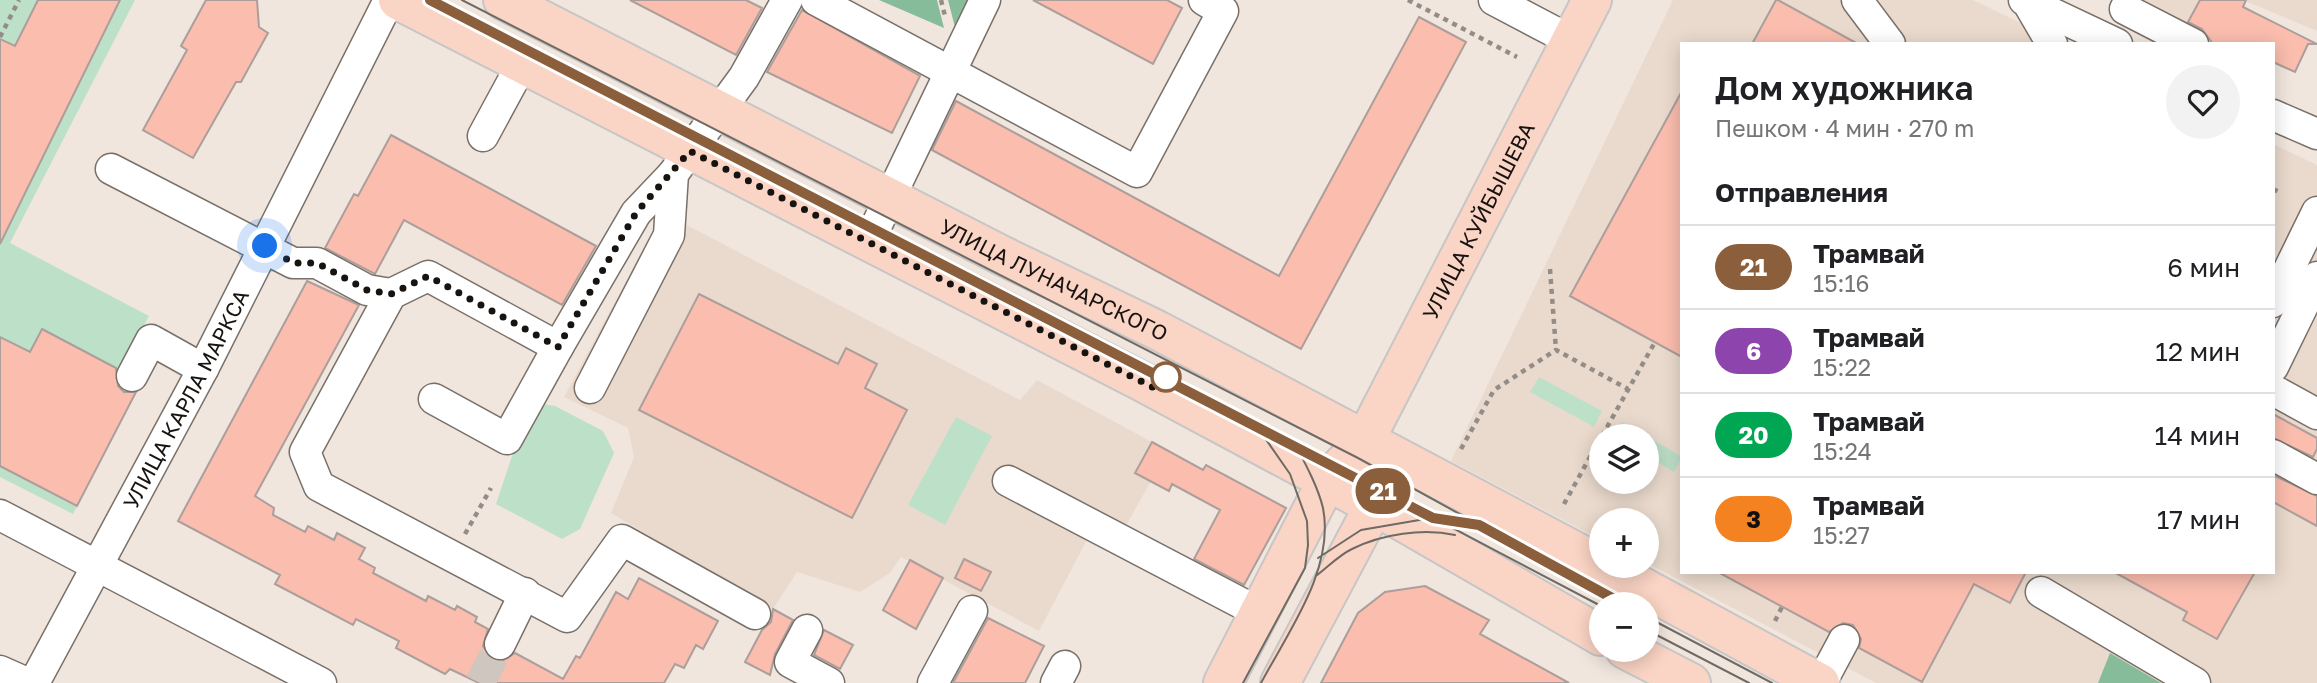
<!DOCTYPE html>
<html lang="ru">
<meta charset="utf-8">
<style>
:root{--surface:#fff;--page:#f2f2f2;--text:#202124;--muted:#757577;--line:#e0e0e0}
body{margin:0;font-family:"Golos Text",sans-serif;background:var(--page);color:var(--text);height:100vh;display:flex;flex-direction:column;font-size:26px;white-space:nowrap}
*{box-sizing:border-box;margin:0}
p{font-size:23px;color:var(--muted)}
.icon{flex:none;width:38px;height:38px;fill:none;stroke:currentColor;stroke-width:2;stroke-linecap:round;stroke-linejoin:round}
.map{position:relative;flex:1;overflow:hidden}
.details{position:absolute;left:1680px;top:42px;width:595px;height:532px;display:flex;flex-direction:column;background:var(--surface);border-radius:0px;box-shadow:0 4px 18px #0003}
.details>*{flex:none}
.badge{padding:0 14px;border-radius:23px;font-size:24px;line-height:46px}
.tools{position:absolute;left:1589px;top:424px;display:grid;gap:14px}
.tools a{display:grid;place-items:center;width:70px;height:70px;border-radius:50%;background:var(--surface);box-shadow:0 4px 18px #0003;font-size:35px}
.you{position:absolute;width:35px;height:35px;margin:-18px;border:5px solid #fff;border-radius:50%;background:#1a73e8;box-shadow:0 0 0 10px #1a73e833}
.map>.badge{position:absolute;translate:-50% -50%;box-shadow:0 0 0 4px #fff}
h2{padding:0 35px;font-size:26px;line-height:63px}
.round{display:grid;place-items:center;flex:none;width:74px;height:74px;border-radius:37px;background:var(--page)}
.summary{display:flex;align-items:center;justify-content:space-between;height:119px;padding:0 35px}
h1{font-size:33px;font-weight:600;line-height:52px}
ul{padding:0;list-style:none}
li{display:flex;align-items:center;gap:21px;height:84px;padding:0 35px;border-top:2px solid var(--line)}
li div{flex:1}
li b{display:block;font-size:26px}
li em{font-style:normal}
li .badge{min-width:77px;font-weight:700;text-align:center}
.map>svg:first-child{display:block}
</style>
<div class="map">
<svg width="2317" height="683" viewBox="0 0 2317 683">
<rect width="100%" height="100%" fill="#f0e6de"/>
<!-- built -->
<path fill="#eadacd" fill-rule="evenodd" d="M1673,0H1973L2064,44H1682V572H2273V144L2317,165V683H1876L1647,563V520H1601V540L1451,461ZM1601,436H1647V481H1601Z
M2126,0H2200L2185,29Z
M2243,0H2317V31Z
M668,222H681L1020,400L1037,380L1152,442L1135,473L1151,481L1114,547L1090,534L1039,631L901,557L890,573L860,592L797,572L773,609L611,513L634,457L628,428L564,397L655,227Z"/>
<!-- green -->
<path fill="#bde0c9" d="M0,0H135L10,243L149,316L120,369L142,381L73,514L0,477Z
M1539,377L1602,411L1594,427L1530,392Z
M543,404L555,406L603,431L614,453L580,529L562,539L496,504L518,438Z
M956,417L992,436L945,525L908,505Z
M1622,422L1646,436H1613Z
M1647,436L1682,457L1674,472L1647,456Z"/>
<!-- forest -->
<path fill="#87bc9a" d="M879,0H937L944,28Z
M948,0H978L958,39Z
M2110,653L2161,683H2098Z"/>
<!-- building -->
<path fill="#fabdae" stroke="#ab9e9b" stroke-width="2" d="M38,0H120L0,244V39L15,46Z
M206,0H257L259,27L268,33L241,82H236L193,158L143,130L187,50L181,46Z
M630,0H746L762,8L736,55Z
M1033,0H1167L1182,8L1153,64Z
M1776,0H1778L1858,44H1752Z
M2200,0H2246L2243,7L2317,44H2308L2295,72L2273,62V44H2213L2202,29L2188,22Z
M802,10L920,76L892,133L767,72Z
M1419,17L1466,42L1301,349L932,150L956,101L1279,276Z
M1682,91V357L1570,296Z
M391,135L596,246L562,305L404,220L375,274L325,248L354,194L358,196Z
M307,281L359,305L255,496L274,508L273,515L305,532L308,526L334,540L337,533L365,548L359,559L375,568L373,573L426,601L428,596L455,610L457,606L477,617L475,622L488,629L483,646L493,660L502,661L515,653L563,679L576,656L580,658L616,592L628,599L639,578L718,621L703,649L696,645L684,668L675,664L664,683H479L450,669L445,674L396,648L399,641L356,619L353,625L275,584L280,575L178,521Z
M699,294L838,364L846,348L877,364L865,388L907,410L852,518L639,410Z
M42,329L116,368L118,386L124,392H136L77,506L0,466V337L30,352Z
M2273,414L2317,438V449L2313,457L2273,438Z
M1152,442L1203,470L1206,465L1286,508L1244,585L1194,559L1220,510L1172,484L1169,491L1135,473Z
M2273,475L2317,496V526L2273,502Z
M964,559L991,572L981,591L955,578Z
M910,560L943,578L916,629L883,610Z
M1718,572H2026L2010,603L1974,584L1922,682L1859,648L1861,639L1853,625L1843,623L1829,632Z
M2114,572H2255L2217,639L2183,620L2187,612Z
M1425,586L1489,620L1480,634L1569,683H1321L1358,613L1385,592Z
M773,609L793,620L775,654L770,675L745,662L762,630L771,622Z
M988,618L1044,646L1025,683H953Z
M824,630L853,645L840,669L814,655Z"/>
<g fill="none" stroke-linecap="round" stroke-linejoin="round">
<!-- minor-tunnel -->
<path stroke="#cfc6bf" stroke-width="30" stroke-dasharray="30 15" stroke-linecap="butt" d="M480,683L500,644"/>
<defs>
<g id="minor">
<path d="M816,0L1137,172L1223,11L1204,0"/>
<path d="M1494,0L1570,40"/>
<path d="M1857,0L1890,44"/>
<path d="M2024,0L2117,44"/>
<path d="M2028,3L2052,44"/>
<path d="M2125,9L2193,44"/>
<path d="M2273,115L2317,134"/>
<path d="M483,136L522,64"/>
<path d="M111,169L293,263H317L367,290L391,294"/>
<path d="M673,174L636,213L558,347L428,276L391,294L305,452L319,486L567,617L622,540L755,614"/>
<path d="M868,243L985,0"/>
<path d="M2273,302L2317,212"/>
<path d="M2273,367L2317,277"/>
<path d="M132,376L151,340L203,369"/>
<path d="M590,388L669,235L673,174L744,77L787,0"/>
<path d="M2273,390L2317,414"/>
<path d="M434,399L507,439L558,347"/>
<path d="M2273,455L2317,479"/>
<path d="M1008,481L1260,613"/>
<path d="M0,515L321,683"/>
<path d="M2041,592L2195,683"/>
<path d="M807,630L790,662L829,683"/>
<path d="M500,644L525,593"/>
<path d="M0,671L27,683"/>
<path id="s1" d="M34,683L203,369L389,0"/>
<path d="M933,683L972,611"/>
<path d="M1056,683L1065,666"/>
<path d="M1821,683L1844,640"/>
</g>
<g id="major">
<path d="M398,0L1139,380L1402,521L1601,636"/>
<path id="s2" d="M503,0L1001,255L1157,330L1601,565"/>
<path d="M1602,565L1820,683"/>
<path d="M1625,649L1691,683"/>
<path id="s3" d="M1223,683L1327,481L1364,442L1592,0"/>
<path d="M1280,683L1374,506L1370,482"/>
</g>
</defs>
<!-- minor casing -->
<use href="#minor" stroke="#797069" stroke-width="33"/>
<!-- major casing -->
<use href="#major" stroke="#c7c6c6" stroke-width="42"/>
<!-- path -->
<path stroke="#948d87" stroke-width="4.5" stroke-dasharray="5 5" stroke-linecap="butt" d="M941,0L945,16
M1408,0L1517,57
M0,37L19,0
M2273,189L2279,192
M1550,269L1556,350
M1602,436L1655,342
M1461,449L1494,390L1556,350L1628,389
M1564,504L1601,437
M465,534L491,488
M1775,621L1782,607"/>
<!-- minor -->
<use href="#minor" stroke="#fff" stroke-width="30"/>
<!-- major -->
<use href="#major" stroke="#fad4c4" stroke-width="38"/>
<!-- tram -->
<path stroke="#6f6a64" stroke-width="2" d="M430,0L1133,360L1601,606
M462,0L1358,458L1623,604
M1318,558L1361,530L1431,518
M1316,576C1328,567 1339,555 1352,549C1382,534 1423,528 1455,535
M1647,617L1772,683
M1647,630L1749,683
M1243,683L1305,568L1308,545L1307,521L1290,474L1258,428
M1261,683C1288,632 1335,569 1323,508C1318,487 1305,463 1295,444"/>
</g>
<g fill="none" stroke-linecap="round" stroke-linejoin="round">
<defs>
<path id="line" d="M430,0L1433,518L1479,525L1623,604"/>
</defs>
<!-- line casing -->
<use href="#line" stroke="#fff" stroke-width="16"/>
<!-- line -->
<use href="#line" stroke="#8b5e3c" stroke-width="10"/>
<!-- walk -->
<path stroke="#161310" stroke-width="7" stroke-dasharray="0 12.6" d="M265,246L293,263H317L367,290L391,294L428,276L558,347L636,213L690,151L1160,391L1166,377"/>
</g>
<!-- markers -->
<circle fill="#fff" stroke="#8b5e3c" stroke-width="3.5" cx="1166" cy="377" r="14"/>
<g text-anchor="middle" dominant-baseline="central" stroke-width="6" stroke-linejoin="round" paint-order="stroke">
<!-- street labels -->
<g font-size="21" fill="#161310" stroke="#f0e6de">
<text stroke="none"><textPath href="#s3" startOffset="530">УЛИЦА КУЙБЫШЕВА</textPath></text>
<text stroke="none"><textPath href="#s2" startOffset="618">УЛИЦА ЛУНАЧАРСКОГО</textPath></text>
<text stroke="none"><textPath href="#s1" startOffset="322">УЛИЦА КАРЛА МАРКСА</textPath></text>
</g>
</g>
</svg>
<div class="tools">
<a><svg class="icon" aria-label="layers" viewBox="0 0 24 24"><path d="M12 4l9 5-9 5-9-5zM3 14l9 5 9-5"/></svg></a>
<a>+</a>
<a>−</a>
</div>
<div class="you" style="left:265px;top:246px"></div>
<b class="badge" style="left:1383px;top:491px;background:#8b5e3c;color:#fff">21</b>
<section class="details">
<div class="summary"><div><h1>Дом художника</h1><p>Пешком · 4 мин · 270 m</p></div><a class="round"><svg class="icon" aria-label="heart" viewBox="0 0 24 24"><path d="M12 20l-8-8c-3-5 5-10 8-4 3-6 11-1 8 4z"/></svg></a></div>
<h2>Отправления</h2>
<ul>
<li><span class="badge" style="background:#8b5e3c;color:#fff">21</span><div><b>Трамвай</b><p>15:16</p></div><em>6 мин</em></li>
<li><span class="badge" style="background:#8e44ad;color:#fff">6</span><div><b>Трамвай</b><p>15:22</p></div><em>12 мин</em></li>
<li><span class="badge" style="background:#00a651;color:#fff">20</span><div><b>Трамвай</b><p>15:24</p></div><em>14 мин</em></li>
<li><span class="badge" style="background:#f58220;color:#111">3</span><div><b>Трамвай</b><p>15:27</p></div><em>17 мин</em></li>
</ul>
</section>
</div>
